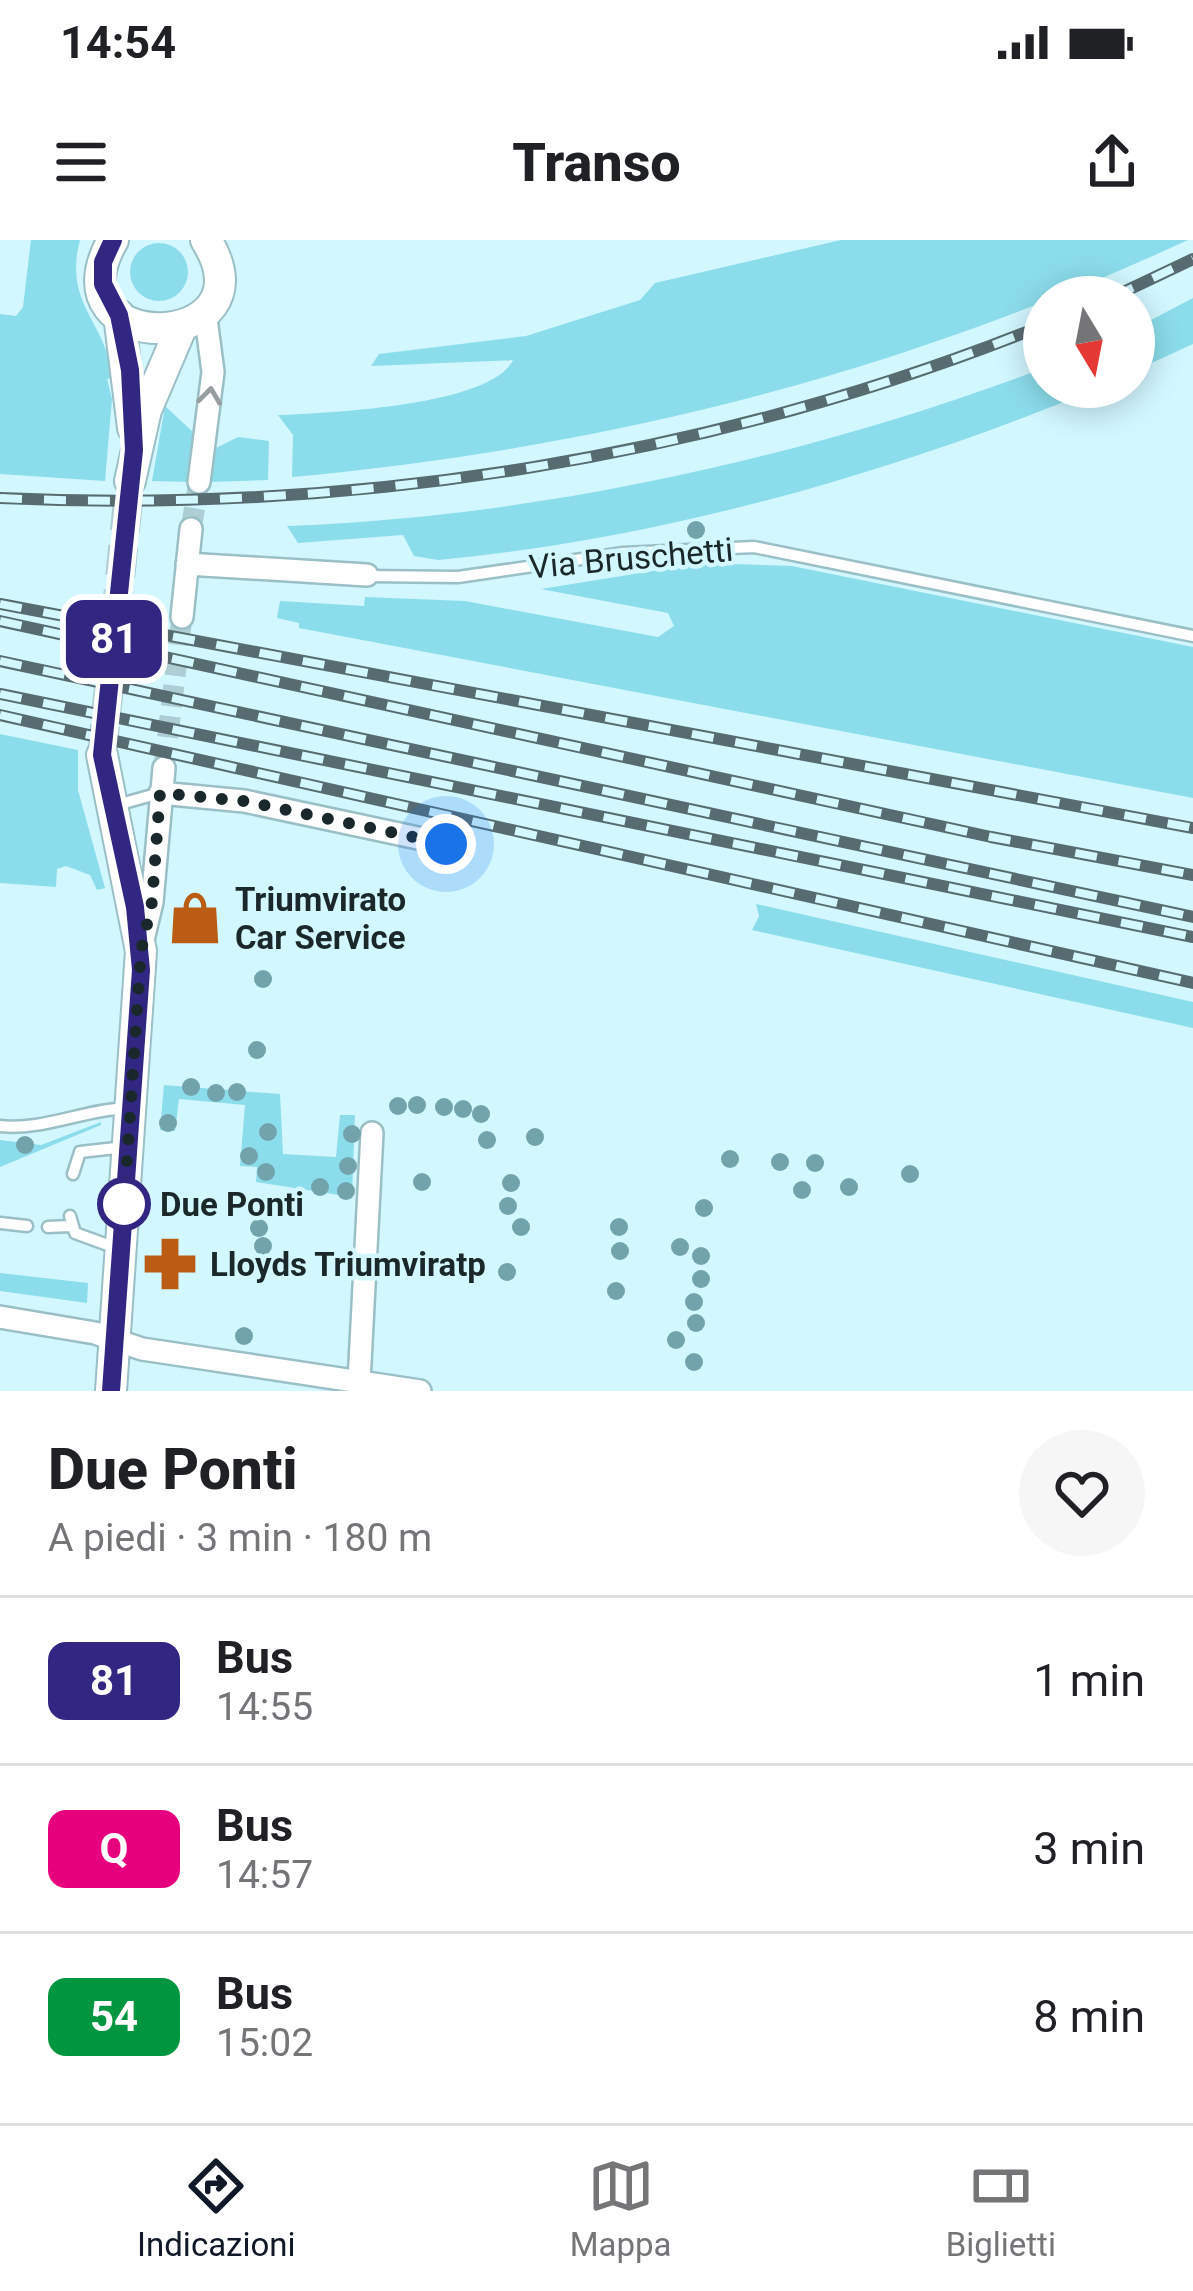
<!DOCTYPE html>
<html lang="it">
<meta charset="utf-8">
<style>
:root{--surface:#fff;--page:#f6f6f6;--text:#202124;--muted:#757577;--line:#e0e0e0;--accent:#111827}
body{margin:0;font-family:Roboto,sans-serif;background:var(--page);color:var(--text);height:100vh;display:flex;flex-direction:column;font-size:45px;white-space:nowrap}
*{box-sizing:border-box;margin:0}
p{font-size:39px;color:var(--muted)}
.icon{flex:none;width:66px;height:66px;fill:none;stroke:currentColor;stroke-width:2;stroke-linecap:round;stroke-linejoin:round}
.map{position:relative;height:1151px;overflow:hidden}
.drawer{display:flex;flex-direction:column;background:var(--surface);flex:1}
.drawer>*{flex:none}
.badge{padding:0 24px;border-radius:18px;font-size:42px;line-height:78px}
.needle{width:78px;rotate:170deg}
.fabs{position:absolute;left:1023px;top:36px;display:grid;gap:24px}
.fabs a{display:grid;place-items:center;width:132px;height:132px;border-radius:50%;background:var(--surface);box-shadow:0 6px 30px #0003;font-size:60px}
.you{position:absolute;width:60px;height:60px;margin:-30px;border:9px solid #fff;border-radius:50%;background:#1a73e8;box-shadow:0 0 0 18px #1a73e833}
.map>.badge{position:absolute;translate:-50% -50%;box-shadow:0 0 0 6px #fff}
.round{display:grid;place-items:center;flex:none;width:126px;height:126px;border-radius:63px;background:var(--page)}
.head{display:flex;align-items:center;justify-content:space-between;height:204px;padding:0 48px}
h1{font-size:57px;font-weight:800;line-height:90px}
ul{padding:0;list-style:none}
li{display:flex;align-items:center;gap:36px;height:168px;padding:0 48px;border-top:3px solid var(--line)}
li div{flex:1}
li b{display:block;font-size:45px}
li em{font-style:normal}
li .badge{min-width:132px;font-weight:700;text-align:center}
.status{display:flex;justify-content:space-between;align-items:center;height:84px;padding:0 60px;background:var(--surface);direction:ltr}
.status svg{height:33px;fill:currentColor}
header{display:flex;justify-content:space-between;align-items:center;height:156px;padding:0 48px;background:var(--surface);font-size:54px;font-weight:800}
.menu{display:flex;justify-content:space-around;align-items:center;height:168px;border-top:3px solid var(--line);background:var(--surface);font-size:33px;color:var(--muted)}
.menu a{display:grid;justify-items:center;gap:6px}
.menu .on{color:var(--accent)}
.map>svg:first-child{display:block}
</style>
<div class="status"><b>14:54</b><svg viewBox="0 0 49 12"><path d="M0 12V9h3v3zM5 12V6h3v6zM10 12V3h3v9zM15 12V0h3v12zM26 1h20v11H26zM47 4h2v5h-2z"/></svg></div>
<header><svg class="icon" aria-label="menu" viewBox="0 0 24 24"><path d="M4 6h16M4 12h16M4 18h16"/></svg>Transo<svg class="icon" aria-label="share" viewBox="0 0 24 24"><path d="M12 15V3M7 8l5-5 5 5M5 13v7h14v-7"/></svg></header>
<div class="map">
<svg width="1193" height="1151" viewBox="0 0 1193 1151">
<rect width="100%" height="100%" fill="#d2f7ff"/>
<!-- green -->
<path fill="#8cddec" d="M31,0H80C63,64 106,81 113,138L107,139L112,159L105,241L0,234V74L16,76L23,67Z
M841,0H1188C900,133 613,207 292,237L293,195L278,175C326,173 491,166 513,120L371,126L379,114L526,96L640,60L655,43Z
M130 32a29 29 0 1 1 58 0a29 29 0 1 1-58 0Z
M1193,58V104L1134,131V89Z
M1044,128V147H1101C889,234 667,298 438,320L414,316L403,295L298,303L287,286C538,277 809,217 1044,128Z
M165,166L193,192L189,242L152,241Z
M238,197L269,201L268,240L208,242L214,209Z
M702,323L792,326L1193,407V558L299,388V383L277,378L280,361L364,366L365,357L465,361L658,397L674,386L668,373L541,349Z
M0,494L78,510V550L105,648L97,650L90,635L66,626L57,629L56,647L0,643Z
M756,664L1193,762V788L752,690L759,676Z
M164,845L280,854L283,914L336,917L340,875H355L352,957L256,942L257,927L240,926L245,865L179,859L175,891L160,890Z
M101,882V885L0,927V900L41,905Z
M0,1033L88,1043L87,1063L0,1051Z"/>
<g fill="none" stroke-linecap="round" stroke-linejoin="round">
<!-- street-tunnel -->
<path stroke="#adced5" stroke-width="21" stroke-dasharray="21 10" stroke-linecap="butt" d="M191,289L199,242
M164,528L182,377"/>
<!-- secondary-tunnel -->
<path stroke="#adced5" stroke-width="30" stroke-dasharray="30 15" stroke-linecap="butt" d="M102,515L130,241"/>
<defs>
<path id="lane" d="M367,336L458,337L623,313L754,307L1193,396
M113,566L160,553
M0,886C43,891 85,869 129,868
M73,934L80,912L125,907
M70,976L75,993L116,1008
M0,983L27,986
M48,987L70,986"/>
<path id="street" d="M199,242L213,132L205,71
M187,324L367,335
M182,377L191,289
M160,553L244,561L446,604
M143,700L152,662L164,528
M0,1077L95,1093L142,1109L420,1151
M359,1142L372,893"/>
<path id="secondary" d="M113,0C44,121 278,114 206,0
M119,75L133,188
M130,241L146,170L181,88
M102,515L141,711L111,1151"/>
</defs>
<!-- lane casing -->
<use href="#lane" stroke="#9bbfc6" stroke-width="15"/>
<!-- street casing -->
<use href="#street" stroke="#9bbfc6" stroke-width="26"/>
<!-- secondary casing -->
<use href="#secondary" stroke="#9bbfc6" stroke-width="34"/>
<!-- lane -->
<use href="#lane" stroke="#fff" stroke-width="10"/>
<!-- street -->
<use href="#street" stroke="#fff" stroke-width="21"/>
<!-- secondary -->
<use href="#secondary" stroke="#fff" stroke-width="30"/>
<defs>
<path id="rail" d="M1113,57L1193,19
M0,258C356,274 713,218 1044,85
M0,364L1193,588
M0,381L991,597L1193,635
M0,421L1193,677
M0,454L1193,697
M0,475L1193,743"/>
</defs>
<!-- rail casing -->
<use href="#rail" stroke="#576c71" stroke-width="12"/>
<!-- rail -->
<use href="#rail" stroke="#d2f7ff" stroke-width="8" stroke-dasharray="22" stroke-linecap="butt"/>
</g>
<!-- trees -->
<g fill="#72a3ac">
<circle cx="696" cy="290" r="9"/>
<circle cx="263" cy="739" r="9"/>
<circle cx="257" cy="810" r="9"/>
<circle cx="191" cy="847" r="9"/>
<circle cx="237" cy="852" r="9"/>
<circle cx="216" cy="853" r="9"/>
<circle cx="417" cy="865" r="9"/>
<circle cx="398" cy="866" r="9"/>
<circle cx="444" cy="867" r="9"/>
<circle cx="463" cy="869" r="9"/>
<circle cx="481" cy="874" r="9"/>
<circle cx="168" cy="883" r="9"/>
<circle cx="268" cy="892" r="9"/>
<circle cx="352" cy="894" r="9"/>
<circle cx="535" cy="897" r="9"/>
<circle cx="487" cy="900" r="9"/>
<circle cx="25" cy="905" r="9"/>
<circle cx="249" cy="916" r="9"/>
<circle cx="730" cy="919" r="9"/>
<circle cx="780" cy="922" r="9"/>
<circle cx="815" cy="923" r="9"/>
<circle cx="348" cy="926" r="9"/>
<circle cx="266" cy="932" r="9"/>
<circle cx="910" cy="934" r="9"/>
<circle cx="422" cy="942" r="9"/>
<circle cx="511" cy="943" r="9"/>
<circle cx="320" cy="947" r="9"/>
<circle cx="849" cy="947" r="9"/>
<circle cx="802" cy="950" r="9"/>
<circle cx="346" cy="951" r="9"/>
<circle cx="508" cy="966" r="9"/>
<circle cx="704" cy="968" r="9"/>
<circle cx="521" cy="987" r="9"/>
<circle cx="619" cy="987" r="9"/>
<circle cx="259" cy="988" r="9"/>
<circle cx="263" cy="1006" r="9"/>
<circle cx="680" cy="1007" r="9"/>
<circle cx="620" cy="1011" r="9"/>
<circle cx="701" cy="1016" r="9"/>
<circle cx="290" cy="1023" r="9"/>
<circle cx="263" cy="1025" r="9"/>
<circle cx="335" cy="1028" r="9"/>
<circle cx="507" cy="1032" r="9"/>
<circle cx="701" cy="1039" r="9"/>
<circle cx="616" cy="1051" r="9"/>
<circle cx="694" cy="1062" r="9"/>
<circle cx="696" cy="1083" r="9"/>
<circle cx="244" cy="1096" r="9"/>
<circle cx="676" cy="1100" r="9"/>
<circle cx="694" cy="1122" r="9"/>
</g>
<!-- one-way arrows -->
<defs><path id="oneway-chevron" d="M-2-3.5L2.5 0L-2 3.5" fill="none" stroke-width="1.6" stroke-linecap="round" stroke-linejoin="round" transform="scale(3)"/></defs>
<use stroke="#989ea0" href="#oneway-chevron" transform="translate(210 156) rotate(-83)"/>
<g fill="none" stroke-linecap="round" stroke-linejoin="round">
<defs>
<path id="line" d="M111,1151L141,730L135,667L102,515L134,210L130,130L119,75L103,44V22L113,0"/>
</defs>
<!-- line casing -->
<use href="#line" stroke="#fff" stroke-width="27"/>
<!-- line -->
<use href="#line" stroke="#312783" stroke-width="18"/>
<!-- walk -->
<path stroke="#1a282b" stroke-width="12" stroke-dasharray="0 21.6" d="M124,964L141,711L152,662L160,553L244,561L446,604"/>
</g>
<!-- icons -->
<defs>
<symbol id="shop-bare" viewBox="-9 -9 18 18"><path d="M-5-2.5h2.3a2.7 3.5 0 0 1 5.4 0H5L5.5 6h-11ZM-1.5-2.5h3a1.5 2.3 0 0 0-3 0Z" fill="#bb5c14" stroke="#d2f7ff" stroke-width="2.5" paint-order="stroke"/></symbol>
<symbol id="pharmacy-bare" viewBox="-9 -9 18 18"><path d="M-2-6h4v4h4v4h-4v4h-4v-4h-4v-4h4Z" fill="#bb5c14" stroke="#d2f7ff" stroke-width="2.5" paint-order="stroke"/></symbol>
</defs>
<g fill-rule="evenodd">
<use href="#shop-bare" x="157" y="640" width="76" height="76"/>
<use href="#pharmacy-bare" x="132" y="986" width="76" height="76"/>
</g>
<!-- markers -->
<circle fill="#fff" stroke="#312783" stroke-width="6" cx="124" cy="964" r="24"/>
<g text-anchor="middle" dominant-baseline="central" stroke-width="9" stroke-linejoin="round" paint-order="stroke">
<!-- street labels -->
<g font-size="33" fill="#1a282b" stroke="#d2f7ff">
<text transform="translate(631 318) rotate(-5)">Via Bruschetti</text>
</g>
<!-- poi labels -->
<g font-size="33" font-weight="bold" fill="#1a282b" stroke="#d2f7ff" text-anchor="start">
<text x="235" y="659">Triumvirato<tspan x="235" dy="38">Car Service</tspan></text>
<text x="210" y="1024">Lloyds Triumviratp</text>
</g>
<!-- stop labels -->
<g font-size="33" font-weight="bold" fill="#1a282b" stroke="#d2f7ff" text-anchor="start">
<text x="160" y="964">Due Ponti</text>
</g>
</g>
</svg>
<div class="fabs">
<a><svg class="needle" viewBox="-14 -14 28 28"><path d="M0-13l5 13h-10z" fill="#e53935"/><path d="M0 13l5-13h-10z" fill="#757577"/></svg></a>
</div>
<div class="you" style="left:446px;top:604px"></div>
<b class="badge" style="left:114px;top:399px;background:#312783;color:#fff">81</b>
</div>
<section class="drawer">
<div class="head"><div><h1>Due Ponti</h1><p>A piedi · 3 min · 180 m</p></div><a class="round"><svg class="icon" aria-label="heart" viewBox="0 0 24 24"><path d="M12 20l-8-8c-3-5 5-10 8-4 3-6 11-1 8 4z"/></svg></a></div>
<ul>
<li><span class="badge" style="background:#312783;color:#fff">81</span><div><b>Bus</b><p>14:55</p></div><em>1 min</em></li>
<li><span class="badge" style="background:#e6007e;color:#fff">Q</span><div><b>Bus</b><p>14:57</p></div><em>3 min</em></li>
<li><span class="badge" style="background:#009640;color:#fff">54</span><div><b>Bus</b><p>15:02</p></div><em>8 min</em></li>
</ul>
</section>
<nav class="menu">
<a class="on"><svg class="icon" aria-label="directions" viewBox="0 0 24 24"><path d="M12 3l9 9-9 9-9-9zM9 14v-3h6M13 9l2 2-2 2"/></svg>Indicazioni</a>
<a><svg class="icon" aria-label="map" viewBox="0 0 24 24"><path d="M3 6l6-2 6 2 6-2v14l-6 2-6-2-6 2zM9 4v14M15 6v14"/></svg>Mappa</a>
<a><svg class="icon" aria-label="tickets" viewBox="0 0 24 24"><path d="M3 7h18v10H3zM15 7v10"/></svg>Biglietti</a>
</nav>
